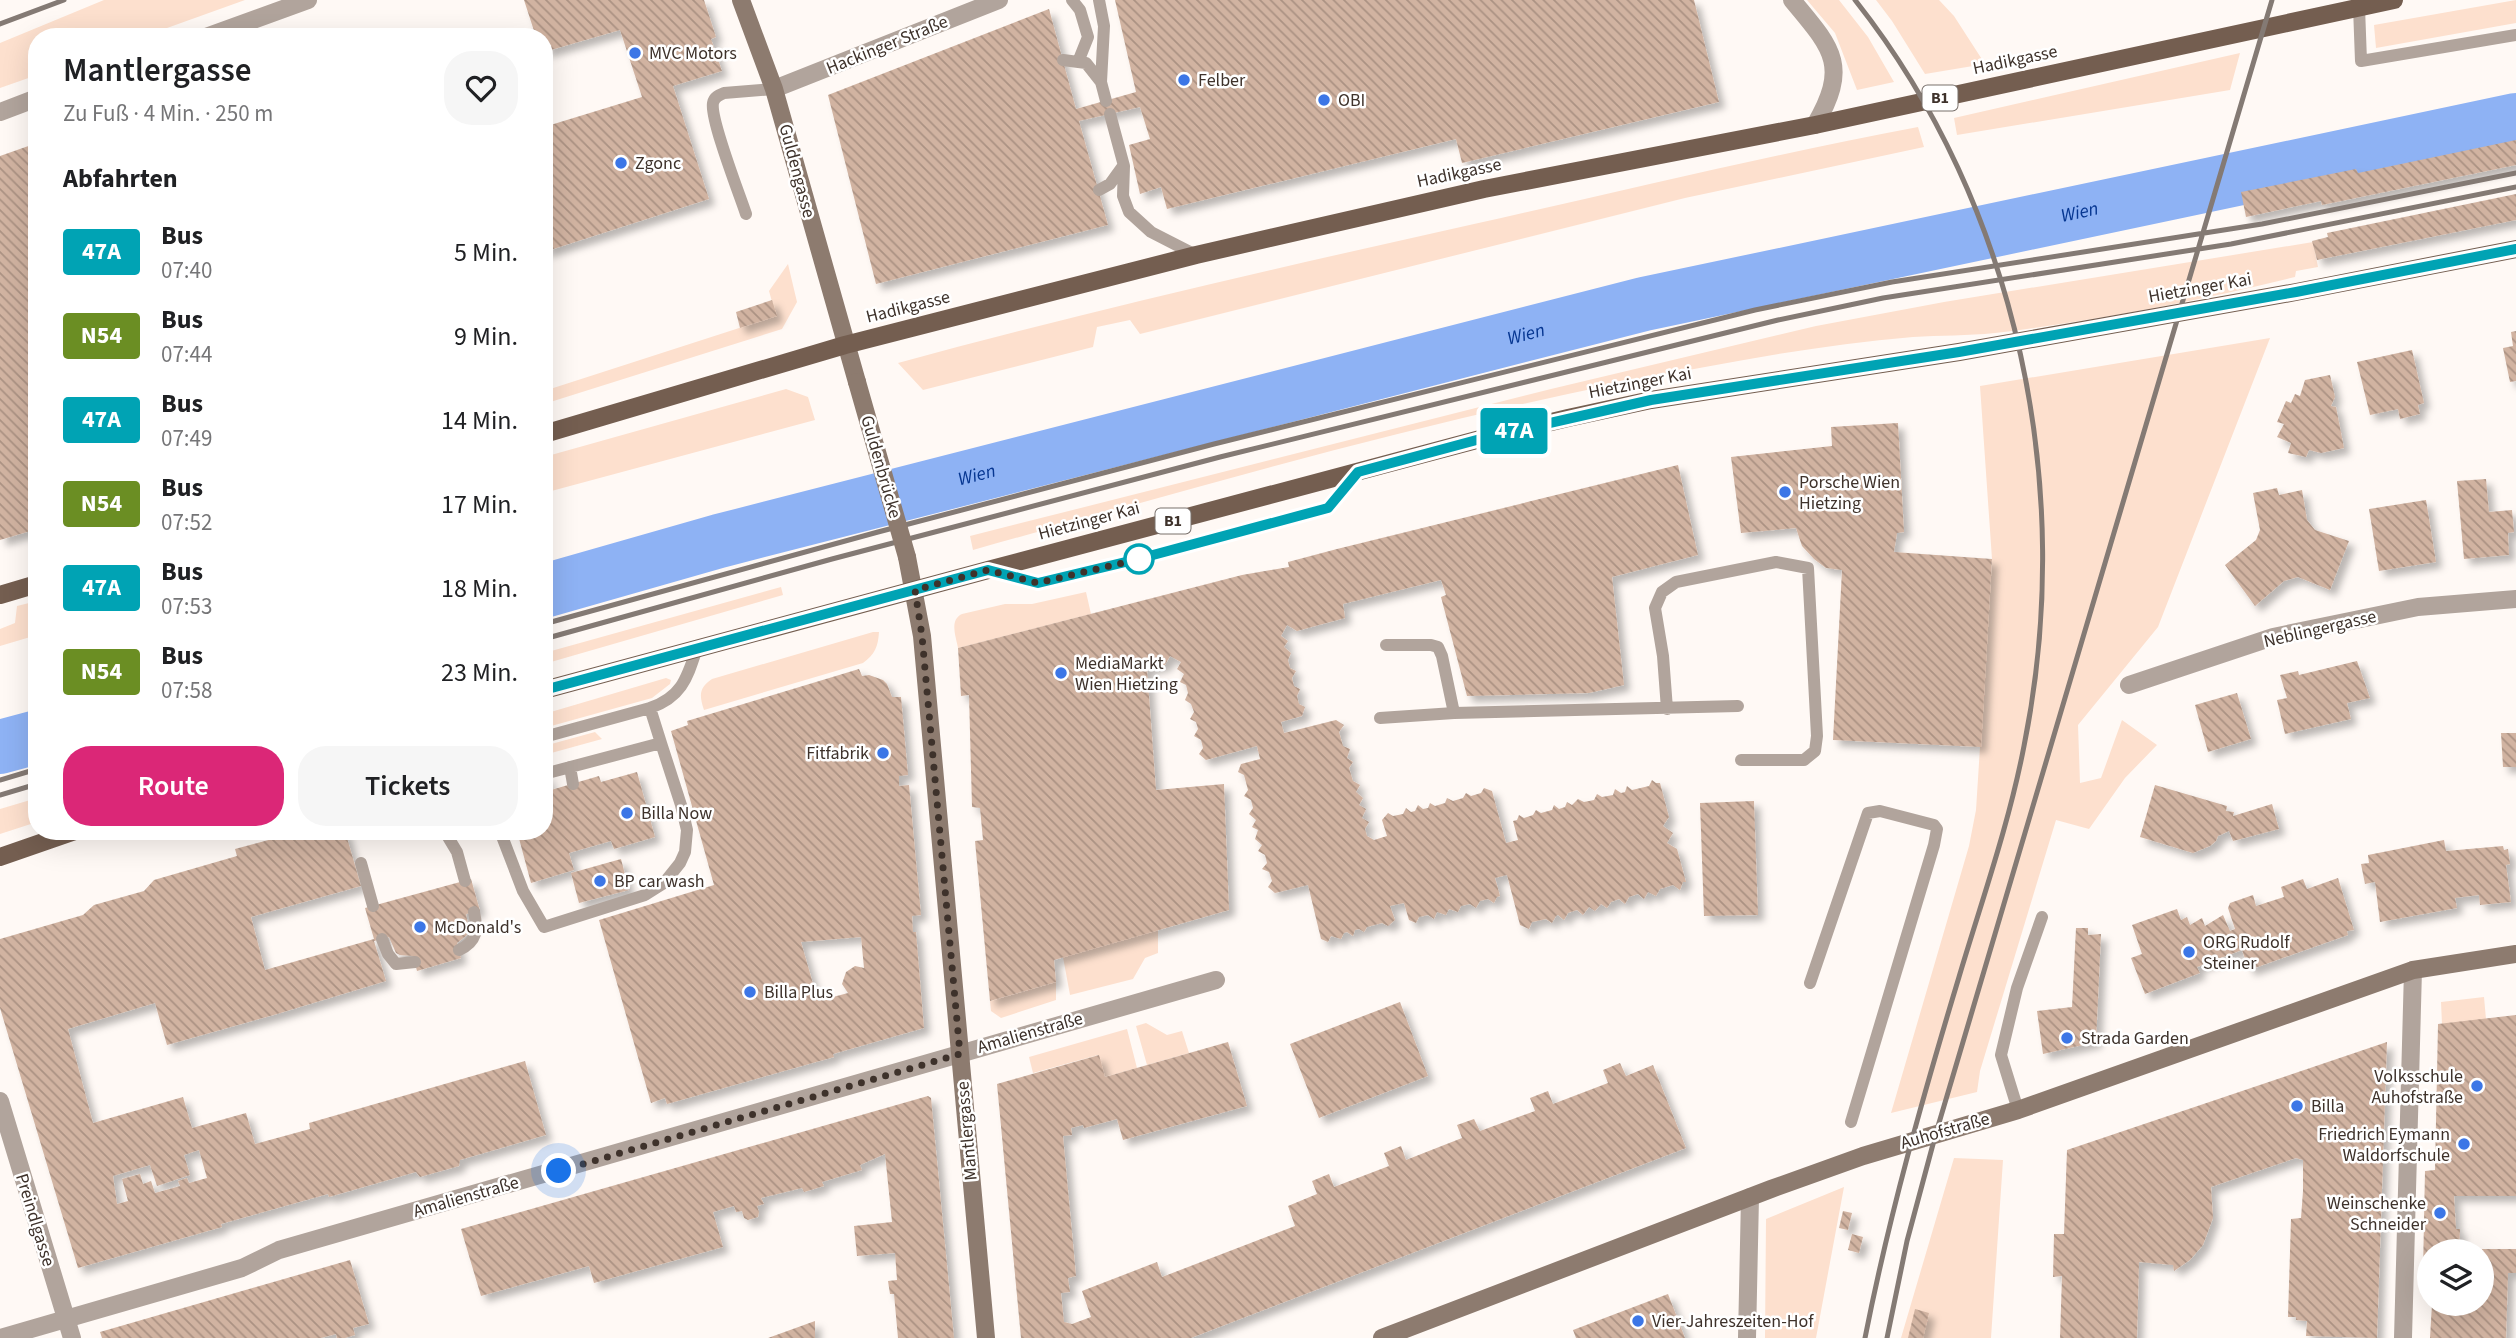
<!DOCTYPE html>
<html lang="de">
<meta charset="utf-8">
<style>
:root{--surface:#fff;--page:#f6f6f6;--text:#202124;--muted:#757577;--accent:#db2777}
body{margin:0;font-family:"Source Sans 3",sans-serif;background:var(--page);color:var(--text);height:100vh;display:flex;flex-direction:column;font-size:26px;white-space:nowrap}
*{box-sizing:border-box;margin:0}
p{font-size:23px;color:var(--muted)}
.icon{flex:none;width:38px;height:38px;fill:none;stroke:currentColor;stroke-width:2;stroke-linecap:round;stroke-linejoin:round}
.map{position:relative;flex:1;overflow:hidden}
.details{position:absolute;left:28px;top:28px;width:525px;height:812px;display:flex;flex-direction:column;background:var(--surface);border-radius:28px;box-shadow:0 7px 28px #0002}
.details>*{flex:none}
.badge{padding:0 14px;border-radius:5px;font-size:24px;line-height:46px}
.fabs{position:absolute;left:2417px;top:1239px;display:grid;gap:14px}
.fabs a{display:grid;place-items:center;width:77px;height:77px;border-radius:50%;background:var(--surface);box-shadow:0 7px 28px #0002;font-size:35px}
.you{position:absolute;width:35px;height:35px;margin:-18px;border:5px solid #fff;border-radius:50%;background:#1a73e8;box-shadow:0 0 0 10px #1a73e833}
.map>.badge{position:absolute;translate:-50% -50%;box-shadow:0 0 0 4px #fff}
h2{padding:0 35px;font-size:26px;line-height:63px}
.round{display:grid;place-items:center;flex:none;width:74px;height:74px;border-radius:28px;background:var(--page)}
.summary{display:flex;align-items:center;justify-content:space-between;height:119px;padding:0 35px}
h1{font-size:33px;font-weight:600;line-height:52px}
.action{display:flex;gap:14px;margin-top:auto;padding:14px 35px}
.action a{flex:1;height:80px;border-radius:28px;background:var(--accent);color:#fff;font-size:28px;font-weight:600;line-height:80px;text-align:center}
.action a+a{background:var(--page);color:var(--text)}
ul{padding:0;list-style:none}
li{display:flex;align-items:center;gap:21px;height:84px;padding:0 35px}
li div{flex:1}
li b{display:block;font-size:26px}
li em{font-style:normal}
li .badge{min-width:77px;font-weight:700;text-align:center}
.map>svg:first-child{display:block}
</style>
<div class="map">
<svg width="2516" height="1338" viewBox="0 0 2516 1338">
<defs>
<pattern id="building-back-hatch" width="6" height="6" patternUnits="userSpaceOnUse" patternTransform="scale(1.75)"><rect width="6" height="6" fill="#d1b3a1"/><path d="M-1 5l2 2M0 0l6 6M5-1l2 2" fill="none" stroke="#ab9283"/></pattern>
<filter id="shadow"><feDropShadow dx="6" dy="6" stdDeviation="3.5" flood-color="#0004"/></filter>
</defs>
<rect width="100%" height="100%" fill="#fff9f5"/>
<!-- green -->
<path fill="#fde0ce" d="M104,0H245L142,37H37V75L0,88V43Z
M1807,0H1839L1868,37L1894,82L1857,90L1835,33Z
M1876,0H1939L1954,16L1985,64L1925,74L1892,21Z
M2516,0V23L2376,48L2374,25Z
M2240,53L2230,90L1957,135L1954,118Z
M1918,127L1924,147L1685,198L1140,334L1130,320L1097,327L1093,347L923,390L898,363C1089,311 1281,267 1474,224C1622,191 1769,155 1918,127Z
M2313,242L2318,267L2296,271L2295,277C2197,301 2095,321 1995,333C1968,336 1940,335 1913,337C1843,343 1773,354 1705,367C1457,411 1215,482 973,550L970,536L1551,389L1816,326L1944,302Z
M788,264L797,302L782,329L544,404V391L776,316L769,291Z
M2270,338L2158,627L2078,725L2080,783L2101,778L2122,720L2157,745L2125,778L2089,829L2056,820L1980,1071L1977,1092L1891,1113L1969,846L1976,810L1992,559L1980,386Z
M786,389L808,397L815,420L544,493V457Z
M781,587L783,595L544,664V653Z
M1086,592L1091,614L958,648C956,637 949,620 962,614L1005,604H1032Z
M37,601V635L0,646V629L15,623L17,606Z
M873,632H879C878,647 875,654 863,663L704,710C699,695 699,688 712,679Z
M666,678L671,680L670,684L652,698L544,728V714Z
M595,732L602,739L544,755V746Z
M37,798V822L0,834V809Z
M1158,930V953L1145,958L1133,979L1070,995L1063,957Z
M1056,982V1000L1001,1018L991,1011L990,1001Z
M2484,997L2486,1019L2442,1024L2441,1002Z
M1146,1023L1167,1035L1182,1031L1189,1053L1147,1065L1136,1026Z
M1127,1029L1137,1068L1105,1077L1098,1055L1033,1073L1029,1057Z
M1954,1158L2003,1160L1991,1338H1901Z
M1844,1187L1816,1338H1765L1766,1219Z"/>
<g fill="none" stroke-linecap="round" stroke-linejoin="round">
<!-- river -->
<g stroke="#8eb2f4" stroke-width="54">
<path id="s1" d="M544,591L719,541L1644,304L2516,120"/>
<path d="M0,747L37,737"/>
</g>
</g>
<!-- building -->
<path fill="url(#building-back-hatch)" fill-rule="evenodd" filter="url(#shadow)" d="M524,0H704L716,37L711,39L722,71L673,86L709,199L544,252V127L642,97L620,30L544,52V37H536Z
M1115,0H1694L1719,102L1462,163L1456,139L1167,209L1161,187L1140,194L1129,145L1150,139L1140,107L1079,121L1108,225L876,284L828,95L1049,9L1076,109L1136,92Z
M2516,140V165L2322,205L2321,201L2246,217L2241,192L2356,169L2358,173Z
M37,143V529L0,540V156Z
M2516,194V220L2317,260L2312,241L2328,237L2327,233Z
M772,300L777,316L740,328L736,312Z
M2516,331V381L2510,382L2503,348L2513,346L2511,332Z
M2412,350L2424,403L2418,405L2420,414L2400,419L2398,409L2370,415L2357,362Z
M2330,375L2335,397L2331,406L2336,407L2344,448L2321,453L2309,450L2306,457L2288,453L2291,443L2277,437L2284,424L2277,422L2286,401L2291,403L2295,394L2300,396L2305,380Z
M1898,423L1904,532L1897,533L1894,552L1992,559L1981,747L1833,740L1842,570L1826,568L1814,559L1802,546L1796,528L1741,533L1731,457L1832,446L1831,427Z
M1678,465L1698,555L1612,577L1624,685L1589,693L1467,696L1441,597L1446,595L1441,580L1343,604L1345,618L1297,631L1287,625L1281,636L1288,641L1284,647L1291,653L1288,660L1290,668L1296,671L1292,678L1294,686L1300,689L1297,696L1299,704L1305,707L1302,716L1281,722L1284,733L1336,720L1344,725L1339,732L1343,746L1350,749L1347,758L1353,762L1349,768L1353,781L1360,785L1356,792L1363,798L1359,805L1366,809L1362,818L1369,822L1365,829L1367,836L1374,840L1387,836L1382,820L1388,813L1393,816L1403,814L1406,808L1411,812L1415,811L1418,805L1423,809L1428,808L1430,803L1435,806L1445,803L1447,798L1453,801L1463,798L1466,793L1471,796L1481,793L1484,788L1492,791L1506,843L1518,840L1513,821L1517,820L1519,815L1524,818L1533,815L1536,810L1541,813L1552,810L1554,805L1559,809L1565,807L1567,802L1572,805L1578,799L1584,802L1594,800L1597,794L1602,797L1613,795L1615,789L1621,793L1625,792L1627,786L1632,790L1649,786L1652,780L1656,783H1660L1669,817L1663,826L1673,833L1667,843L1677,849L1686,882H1683L1680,890L1673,885L1660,889L1656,896L1648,892L1644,899L1638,894L1629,897L1625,904L1619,899L1611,902L1607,908L1601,904L1595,911L1589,907L1583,915L1577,910L1568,913L1564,920L1558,915L1556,916L1552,923L1546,919L1532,922L1529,929L1520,925L1507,875L1495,878L1500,896L1497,897L1494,903L1488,899L1480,901L1476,908L1470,904L1461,906L1458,912L1449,909L1446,915L1437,912L1434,919L1428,915L1419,917L1416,923L1409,920L1404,903L1390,906L1395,920L1388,926L1382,923L1367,927L1364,932L1359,929L1355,930L1353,936L1347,932L1344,933L1341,939L1331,936L1328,942L1321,939L1308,885L1275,893L1268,887L1272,881L1269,872L1262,869L1267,863L1265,855L1258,851L1262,845L1255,839L1258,830L1252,827L1256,820L1249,814L1253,808L1251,800L1244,796L1248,790L1244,775L1238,772L1241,764L1260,759L1257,746L1206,760L1199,754L1203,748L1201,740L1194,736L1198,729L1196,722L1190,719L1194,712L1191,704L1185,700L1188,693L1186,685L1180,682L1184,674L1177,669L1181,662L1170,656L1165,665L1147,669L1156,790L1224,784L1229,910L1054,960L1056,982L990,1001L975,841L983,840L980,808L972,807L969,695L961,696L958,648L1242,575L1289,567L1288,562L1337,549Z
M2486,479L2489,512L2512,510L2514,532L2508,533L2509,555L2464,559L2457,481Z
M2277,488L2279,495L2302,490L2307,520L2315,530L2349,541L2330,590L2298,577L2284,581L2255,606L2225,565L2256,540L2260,530L2253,493Z
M2426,500L2436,562L2379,571L2369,509Z
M2357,661L2370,698L2347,703L2351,719L2285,734L2277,700L2287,698L2280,675L2298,671L2299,675Z
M859,669L862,676L869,675L883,680L887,684L892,697H901L908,775L899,776V786L909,785L921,915L912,916L913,932H916L924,1028L833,1054L834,1057L667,1104L665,1098L651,1103L599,920L714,885L671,731L688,725L687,721ZM861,937L864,968L855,966L846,972L842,984L848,993L818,1001L801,942Z
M2237,693L2251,739L2208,752L2195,705Z
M2501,733H2516V767H2503Z
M637,772L655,837L614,849L611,841L569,853L574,870L531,883L517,831H544V776L547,775L551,790L599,776L601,782Z
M2155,785L2227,806L2226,811L2234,812L2233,816L2272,804L2279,829L2233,841L2229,831L2218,836L2216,841L2210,846L2193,853L2140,837Z
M1754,801L1758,915L1704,916L1700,803Z
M302,831H345L361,886L251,917L265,970L374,939L365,908L471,879L480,911L466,914L469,930L466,936L457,943L461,958L417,971L413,956L400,955L396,953L389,937L374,941L386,981L277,1014L167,1045L155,1003L68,1029L93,1123L183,1097L192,1128L246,1113L255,1144L310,1129L309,1123L525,1061L546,1135L460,1160L459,1166L420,1177L416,1172L329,1197L328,1194L221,1224L222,1227L78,1268L0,1008V939L83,915L94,905L144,891L154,880L237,856L235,849ZM199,1150L207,1178L189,1183L187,1178L178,1181L180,1186L155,1193L151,1181L143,1184L140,1174L122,1179L128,1201L117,1204L113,1176L150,1165L157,1186L190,1175L184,1155Z
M2444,840L2446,851L2503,846L2504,850L2508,849L2510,864L2506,865L2511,902L2480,905L2479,895L2455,898L2457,908L2380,922L2375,882L2365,884L2361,864L2369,863L2368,855Z
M621,859L629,890L579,903L571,873Z
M2338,878L2354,930L2347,931L2348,935L2249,970L2242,950L2197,967L2200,973L2145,994L2131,958L2142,954L2132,925L2177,909L2181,920L2187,917L2190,925L2202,918L2205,926L2223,915L2230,931L2235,929L2228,908L2230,903L2253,895L2256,906L2284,897L2281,887L2303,879L2307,889Z
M2076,928H2088V935L2101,934L2096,1042L2043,1054L2037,1011L2072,1007Z
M1400,1002L1428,1076L1319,1118L1290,1044Z
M2516,1015V1196H2454L2456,1229H2460L2459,1251H2429V1270L2423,1271L2425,1171L2435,1170L2438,1024Z
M1228,1042L1247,1106L1123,1140L1117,1119L1084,1128L1083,1125L1071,1128L1072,1135L1063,1136L1076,1276L1068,1278L1070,1292L1061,1293L1064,1322L1072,1324L1091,1317L1082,1291L1157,1262L1162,1277L1295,1226L1288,1206L1317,1194L1312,1181L1329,1174L1334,1187L1389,1166L1384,1153L1401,1146L1406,1160L1462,1138L1457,1125L1474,1119L1480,1131L1535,1111L1530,1098L1548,1091L1553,1104L1608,1083L1603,1070L1620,1063L1626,1076L1653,1065L1686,1148L1191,1338H1021L997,1084L1099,1055L1105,1077Z
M2387,1042L2377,1338L2306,1336L2307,1321L2296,1320V1317H2288L2291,1219L2301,1218L2303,1191V1160L2296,1158L2211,1187L2213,1218L2203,1245L2190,1260L2174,1271L2173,1265L2139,1262L2137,1338H2060L2062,1276L2053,1277L2054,1234H2064L2067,1150Z
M928,1096L931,1098L954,1338H898L894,1294H890L888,1281L897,1280L895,1253L857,1256L854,1226L892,1222L885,1154L860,1165L862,1170L822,1182L824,1186L804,1192L802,1188L761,1198L764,1204L757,1206L759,1212L758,1217L748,1220L744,1218L742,1211L736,1212L734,1206L713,1212L723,1247L594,1283L589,1266L481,1296L461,1229Z
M1843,1211L1852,1213L1848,1230L1839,1228Z
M1852,1234L1863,1237L1859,1253L1848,1250Z
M2482,1249H2516V1273H2508L2506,1338H2430L2432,1304H2482Z
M350,1260L369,1324L353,1328L355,1335L345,1338H337L336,1334L321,1338H102L100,1332Z
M1668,1294L1685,1338H1576L1573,1330Z
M1915,1309L1929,1313L1923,1338H1908Z
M815,1321V1338H768Z"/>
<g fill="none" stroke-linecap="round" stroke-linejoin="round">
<!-- lane -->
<path stroke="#b1a49c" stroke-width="12" d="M1072,0L1080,10L1088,37L1078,62
M1099,0L1104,26L1101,82L1106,101
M2359,7L2361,61L2516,35
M1063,60L1086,63L1101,82
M1110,114L1124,166L1123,196L1129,212L1151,232L1196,255
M1099,190L1110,184L1123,166
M746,214C739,193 710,119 713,103C714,97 719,95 724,93L774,89
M991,571L1039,583L1286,520L1328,508L1358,472
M1386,645H1431L1438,647L1442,656L1454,713
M1667,709L1663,656L1655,608L1662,592L1676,582L1776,562L1808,568L1817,736L1815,751L1804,760H1741
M1380,718L1454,713L1738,706
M544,737L650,708
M570,767L573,784
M544,774L661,743L650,708C682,697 687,678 697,648
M500,831L523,891L544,927L645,895L664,883L680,863L685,852L687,830L681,805L661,743
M448,837L457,852L465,881
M361,863L373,906
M382,939L388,954L396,964L415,962
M459,950C477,942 478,930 474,912
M1810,983L1868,813L1880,811L1934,825L1937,829L1934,845L1851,1122
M2018,1110L2001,1055L2017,988L2042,917"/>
<!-- street -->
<path stroke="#b1a49c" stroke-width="18" d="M1792,0C1832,48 1850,65 1815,125
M206,37L308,0
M774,89L999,0
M0,112L37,98
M2129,685L2273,637L2418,607L2516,599
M0,1101L72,1338
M0,1338L242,1268L279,1250L1216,980
M1747,1338L1750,1197
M2403,1338L2413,970"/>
<!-- secondary -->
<path stroke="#8d7b6f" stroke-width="18" d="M741,0L774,89L857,382
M907,557L922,636L986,1338
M1382,1338L1771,1189L1863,1156L2018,1110L2413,970L2516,954"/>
<!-- primary -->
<path stroke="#745e50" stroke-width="18" d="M544,434L845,345L1196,255L1484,189L1815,125L2394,0
M0,595L37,584
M544,690L988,570L1484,438L1568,418L1651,400L1959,352L2296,292L2516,249
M0,857L75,831"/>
<!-- rail -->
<path stroke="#847a74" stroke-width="5" d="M1855,0C2019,207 2076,490 2024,746C2009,824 1982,900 1959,977C1923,1096 1889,1216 1865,1338
M0,24L64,0
M544,624L878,532L1214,444L1755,310L1892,282L2262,224L2516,173
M544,639L832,559L1220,457L1778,320L1883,298L2231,244L2516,187
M0,780L37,769
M0,795L37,784
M1887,1338L1907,1241L1936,1133L2272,0"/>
<!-- secondary-bridge -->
<path stroke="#8d7b6f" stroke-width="18" d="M857,382L907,557"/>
</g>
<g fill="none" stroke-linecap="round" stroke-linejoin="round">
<defs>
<path id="line" d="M544,690L988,570L1038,583L1138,559L1328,508L1358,472L1484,438L1651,400L1959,352L2296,292L2516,249"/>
</defs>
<!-- line casing -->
<use href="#line" stroke="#fff" stroke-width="16"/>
<!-- line -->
<use href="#line" stroke="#00a3b4" stroke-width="10"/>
<!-- walk -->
<path stroke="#3e322b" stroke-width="7" stroke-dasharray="0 12.6" d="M559,1171L960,1054L922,636L915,590L988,570L1038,583L1139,559"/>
</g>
<!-- markers -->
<g fill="#3c76e6" stroke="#fff" stroke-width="2.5">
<circle cx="635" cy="53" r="7"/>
<circle cx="1184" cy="80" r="7"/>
<circle cx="1324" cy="100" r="7"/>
<circle cx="621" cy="163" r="7"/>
<circle cx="1785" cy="492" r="7"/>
<circle cx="1061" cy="673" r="7"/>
<circle cx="883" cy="753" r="7"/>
<circle cx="627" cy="813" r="7"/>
<circle cx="600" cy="881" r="7"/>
<circle cx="420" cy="927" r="7"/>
<circle cx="2189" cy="952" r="7"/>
<circle cx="750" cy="992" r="7"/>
<circle cx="2067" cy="1038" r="7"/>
<circle cx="2477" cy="1086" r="7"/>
<circle cx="2297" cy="1106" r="7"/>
<circle cx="2464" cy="1144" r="7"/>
<circle cx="2440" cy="1213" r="7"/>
<circle cx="1638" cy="1321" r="7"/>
</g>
<circle fill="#fff" stroke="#00a3b4" stroke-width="3.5" cx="1139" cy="559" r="14"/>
<g text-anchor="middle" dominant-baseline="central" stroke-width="5" stroke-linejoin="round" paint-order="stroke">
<!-- shield labels -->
<g fill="#fff" stroke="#78706b" stroke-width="2">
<rect x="1922.5" y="85.5" width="35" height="25" rx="5"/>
<rect x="1155.5" y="508.5" width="35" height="25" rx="5"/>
</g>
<g font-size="16" font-weight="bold" fill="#3e322b">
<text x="1940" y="98">B1</text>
<text x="1173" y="521">B1</text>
</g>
<!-- street labels -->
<g font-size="18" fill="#3e322b" stroke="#fff">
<text transform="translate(887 45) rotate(-22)">Hackinger Straße</text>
<text transform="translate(2015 60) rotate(-12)">Hadikgasse</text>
<text transform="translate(797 171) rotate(75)">Guldengasse</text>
<text transform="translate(1459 173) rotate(-12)">Hadikgasse</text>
<text transform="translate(2200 288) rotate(-10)">Hietzinger Kai</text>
<text transform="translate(908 307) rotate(-14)">Hadikgasse</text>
<text transform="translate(1640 383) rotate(-11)">Hietzinger Kai</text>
<text transform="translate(881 467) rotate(74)">Guldenbrücke</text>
<text transform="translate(1089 521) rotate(-15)">Hietzinger Kai</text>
<text transform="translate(2320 629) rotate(-13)">Neblingergasse</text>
<text transform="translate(1030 1033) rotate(-16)">Amalienstraße</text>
<text transform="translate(967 1131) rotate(-95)">Mantlergasse</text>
<text transform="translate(1945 1131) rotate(-16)">Auhofstraße</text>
<text transform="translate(466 1197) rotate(-16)">Amalienstraße</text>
<text transform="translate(35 1220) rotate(73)">Preindlgasse</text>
</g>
<!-- poi labels -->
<g font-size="18" fill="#3e322b" stroke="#fff" text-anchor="start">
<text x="649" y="53">MVC Motors</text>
<text x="1198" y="80">Felber</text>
<text x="1338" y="100">OBI</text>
<text x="635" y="163">Zgonc</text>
<text x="1799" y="482">Porsche Wien<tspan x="1799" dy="21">Hietzing</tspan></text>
<text x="1075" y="663">MediaMarkt<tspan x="1075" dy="21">Wien Hietzing</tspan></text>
<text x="869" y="753" text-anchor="end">Fitfabrik</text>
<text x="641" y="813">Billa Now</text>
<text x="614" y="881">BP car wash</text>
<text x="434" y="927">McDonald's</text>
<text x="2203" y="942">ORG Rudolf<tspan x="2203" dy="21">Steiner</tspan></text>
<text x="764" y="992">Billa Plus</text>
<text x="2081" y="1038">Strada Garden</text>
<text x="2463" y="1076" text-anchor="end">Volksschule<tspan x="2463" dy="21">Auhofstraße</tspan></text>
<text x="2311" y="1106">Billa</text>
<text x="2450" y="1134" text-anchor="end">Friedrich Eymann<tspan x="2450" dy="21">Waldorfschule</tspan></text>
<text x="2426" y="1203" text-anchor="end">Weinschenke<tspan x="2426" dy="21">Schneider</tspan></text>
<text x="1652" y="1321">Vier-Jahreszeiten-Hof</text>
</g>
<!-- water labels -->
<g font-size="19" font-style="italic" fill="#063691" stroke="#fff">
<text stroke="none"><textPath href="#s1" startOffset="1582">Wien</textPath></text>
<text stroke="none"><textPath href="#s1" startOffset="1015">Wien</textPath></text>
<text stroke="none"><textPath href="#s1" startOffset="448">Wien</textPath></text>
</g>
</g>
</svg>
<div class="fabs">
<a><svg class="icon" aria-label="layers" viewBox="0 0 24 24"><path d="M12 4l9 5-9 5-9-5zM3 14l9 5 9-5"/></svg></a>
</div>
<div class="you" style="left:559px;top:1171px"></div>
<b class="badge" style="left:1514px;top:431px;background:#00a3b4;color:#fff">47A</b>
<section class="details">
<div class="summary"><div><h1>Mantlergasse</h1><p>Zu Fuß · 4 Min. · 250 m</p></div><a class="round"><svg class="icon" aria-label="heart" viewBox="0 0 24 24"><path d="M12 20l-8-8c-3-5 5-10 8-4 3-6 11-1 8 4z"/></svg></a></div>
<h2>Abfahrten</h2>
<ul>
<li><span class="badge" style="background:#00a3b4;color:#fff">47A</span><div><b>Bus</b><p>07:40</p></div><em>5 Min.</em></li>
<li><span class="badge" style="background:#6b8e23;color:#fff">N54</span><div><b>Bus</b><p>07:44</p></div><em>9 Min.</em></li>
<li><span class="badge" style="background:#00a3b4;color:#fff">47A</span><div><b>Bus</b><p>07:49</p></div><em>14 Min.</em></li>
<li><span class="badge" style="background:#6b8e23;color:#fff">N54</span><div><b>Bus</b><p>07:52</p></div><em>17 Min.</em></li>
<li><span class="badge" style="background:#00a3b4;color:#fff">47A</span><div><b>Bus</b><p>07:53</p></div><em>18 Min.</em></li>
<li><span class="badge" style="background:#6b8e23;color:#fff">N54</span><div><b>Bus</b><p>07:58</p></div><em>23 Min.</em></li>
</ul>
<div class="action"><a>Route</a><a>Tickets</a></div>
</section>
</div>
